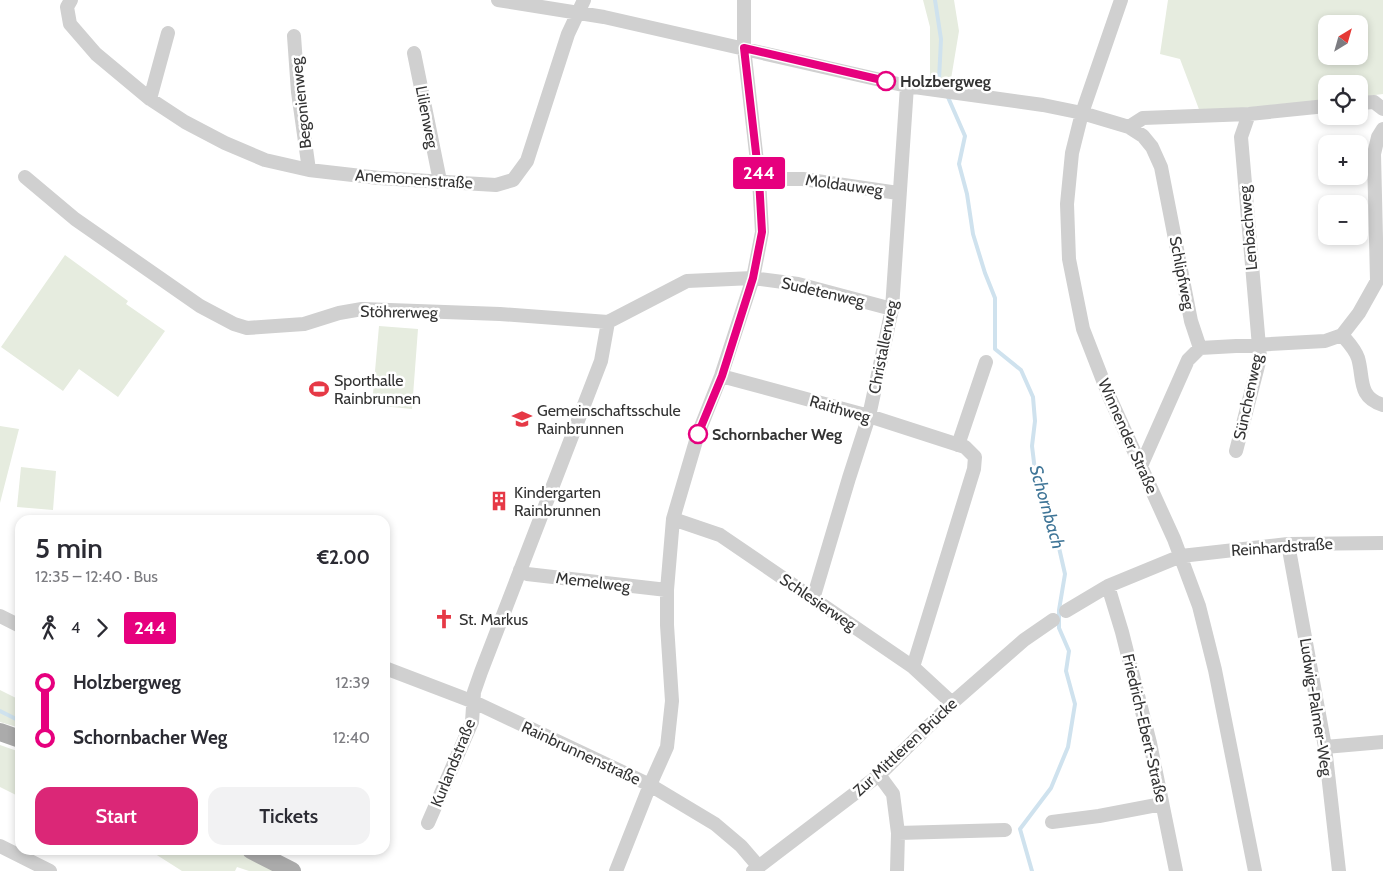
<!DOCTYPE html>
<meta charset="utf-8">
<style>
:root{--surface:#fff;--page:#f2f2f3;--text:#2b2b33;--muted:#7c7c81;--accent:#db2777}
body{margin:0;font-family:Cabin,sans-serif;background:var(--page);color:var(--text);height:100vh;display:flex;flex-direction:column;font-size:19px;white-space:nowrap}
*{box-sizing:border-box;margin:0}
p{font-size:16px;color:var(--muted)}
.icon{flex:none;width:28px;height:28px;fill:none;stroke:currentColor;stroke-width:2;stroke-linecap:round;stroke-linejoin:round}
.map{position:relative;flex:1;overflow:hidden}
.panel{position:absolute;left:15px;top:515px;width:375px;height:340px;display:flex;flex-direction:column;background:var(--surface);border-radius:15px;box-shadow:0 2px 8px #0003}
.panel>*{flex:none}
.badge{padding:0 10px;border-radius:4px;font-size:18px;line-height:32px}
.needle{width:32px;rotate:37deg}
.tools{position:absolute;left:1318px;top:15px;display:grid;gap:10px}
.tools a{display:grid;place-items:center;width:50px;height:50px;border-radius:10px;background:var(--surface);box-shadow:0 2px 8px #0003;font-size:25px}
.map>.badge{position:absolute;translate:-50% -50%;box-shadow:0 0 0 2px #fff}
.legs{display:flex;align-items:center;gap:8px;height:55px;padding:0 20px;font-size:16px}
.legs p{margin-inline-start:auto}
.headline{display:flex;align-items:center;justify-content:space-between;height:85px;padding:0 20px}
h1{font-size:28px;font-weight:600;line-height:38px}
.primary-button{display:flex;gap:10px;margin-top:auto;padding:10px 20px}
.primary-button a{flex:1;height:58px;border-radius:15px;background:var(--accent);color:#fff;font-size:20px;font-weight:600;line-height:58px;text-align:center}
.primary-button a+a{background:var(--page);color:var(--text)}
ul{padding:0 20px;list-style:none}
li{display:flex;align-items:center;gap:18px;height:55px;font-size:19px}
li i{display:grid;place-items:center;width:8px;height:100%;margin:0 6px;background:currentColor}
li i::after{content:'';width:12px;height:12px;margin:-6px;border:4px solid;border-radius:50%;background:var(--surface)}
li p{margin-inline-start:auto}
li:first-child i{background:linear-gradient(#0000 50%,currentColor 0)}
li:last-child i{background:linear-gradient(currentColor 50%,#0000 0)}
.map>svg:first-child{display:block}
</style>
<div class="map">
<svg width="1383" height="871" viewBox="0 0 1383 871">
<rect width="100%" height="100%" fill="#fff"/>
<!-- green -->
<path fill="#e6ecdf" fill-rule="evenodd" d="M923,0H954L959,31L950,85L930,82V27Z
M1168,0H1383V94L1359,97V84H1326V100L1200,112L1180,59L1160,54ZM1326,24H1359V56H1326Z
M65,255L128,301L126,304L165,331L118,397L79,369L63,391L1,347Z
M379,326L418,329L412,409L372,405Z
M0,426L19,429L0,503Z
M21,467L56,471L53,510L17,507Z
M0,690L20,700V728L0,722Z
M0,745L20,752V797L0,787Z
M149,850H234L274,871H249L237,867L235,871H182Z"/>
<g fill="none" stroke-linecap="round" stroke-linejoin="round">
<!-- stream -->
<path stroke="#cfe2ee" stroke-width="4" d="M935,0L941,39L939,80L942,86
M947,95L965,136L959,164L967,194L973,234L985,273L995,298V349L1021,370L1033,397L1035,421L1032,446L1036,479L1046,505L1057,539L1065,574L1059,610V628L1069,651L1066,671L1075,704L1068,747L1051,788L1020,829L1032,871
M0,711L20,721"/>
<!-- minor -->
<path stroke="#d0d0d0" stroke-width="14" d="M71,0L67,7L70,24L96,54L150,99L185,122L225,143L265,160L309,170L379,178L496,185L513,180L527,161L568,34L584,0
M498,0L604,17L907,86L1043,105L1082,113L1129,127L1143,136L1152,147L1161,167L1191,321L1200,348
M1121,0L1082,113L1072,153L1067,204L1069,259L1083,329L1109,396L1174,539L1199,606L1215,670L1255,871
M294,36L298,92L309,170
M414,53L440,181
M150,99L168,33
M1359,103L1374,102L1383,109
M1129,127L1143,118L1249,114L1326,106
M25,177L75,219L200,306L234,324L247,328L304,324L339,313L362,309L500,314L608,322L687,281L753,278L798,284L892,309
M759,179H803L898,193
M1342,335C1348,342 1355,349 1358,358C1364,378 1357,397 1383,405
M1200,348L1325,341L1342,335L1359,313L1377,281L1374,154L1378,137L1383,129
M721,376L869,416L965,447L975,457L974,469L913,667
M958,445L986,362
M1236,451L1260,358L1241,137L1249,114
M1141,466L1188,360L1200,348
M673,519L720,535L913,667L952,703
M1288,544L1325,747L1339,871
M520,570L527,574L667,590
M1108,586L1122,632L1150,743L1176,871
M813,599L849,478L869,416L892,309L907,86
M1066,611L1108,586L1181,556L1288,544L1383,543
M0,616L20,626
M385,668L474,702L650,785L715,824L741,846L759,867
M1325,747L1383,742
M879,775L893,794L898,833L897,871
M1052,822L1099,816L1162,804
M428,823L472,722L474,692L481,672L601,361L608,322
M898,833L1005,830
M0,846L50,871
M616,871L650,785L667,747L672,701L667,625V590L673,519L698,434L721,376L753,278L762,232L759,179L744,48V0
M753,871L879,775L952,703L1024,640L1053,620"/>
<!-- major -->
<path stroke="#ababab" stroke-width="18" d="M0,732L20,739
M251,850L292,871"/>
</g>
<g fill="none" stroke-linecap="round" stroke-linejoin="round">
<defs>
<path id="line-1" d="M698,434L722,376L753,278L762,232L759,179L744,48L886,81"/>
</defs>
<!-- line-1 casing -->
<use href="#line-1" stroke="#fff" stroke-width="11"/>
<!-- line-1 -->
<use href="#line-1" stroke="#e6007e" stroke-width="8"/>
</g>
<!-- icons -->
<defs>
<symbol id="stadium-bare" viewBox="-9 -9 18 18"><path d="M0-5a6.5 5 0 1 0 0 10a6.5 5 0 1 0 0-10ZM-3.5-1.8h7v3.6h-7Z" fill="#e63946" stroke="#fff" stroke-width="2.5" paint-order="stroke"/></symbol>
<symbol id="school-bare" viewBox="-9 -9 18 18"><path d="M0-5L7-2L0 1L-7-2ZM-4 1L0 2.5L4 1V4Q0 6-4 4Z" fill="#e63946" stroke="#fff" stroke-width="2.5" paint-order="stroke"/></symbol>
<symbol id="building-bare" viewBox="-9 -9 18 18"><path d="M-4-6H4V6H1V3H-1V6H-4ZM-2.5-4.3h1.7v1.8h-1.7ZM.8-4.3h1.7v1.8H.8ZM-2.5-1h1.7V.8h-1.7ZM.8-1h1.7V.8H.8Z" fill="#e63946" stroke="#fff" stroke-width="2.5" paint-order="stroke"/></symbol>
<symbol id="church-bare" viewBox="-9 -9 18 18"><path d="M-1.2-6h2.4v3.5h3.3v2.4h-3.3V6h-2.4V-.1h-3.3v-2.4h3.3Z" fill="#e63946" stroke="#fff" stroke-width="2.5" paint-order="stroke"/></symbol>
</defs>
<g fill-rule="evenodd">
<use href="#stadium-bare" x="305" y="375" width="28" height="28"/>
<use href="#school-bare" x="508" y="405" width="28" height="28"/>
<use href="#building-bare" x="485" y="487" width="28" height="28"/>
<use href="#church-bare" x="430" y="605" width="28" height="28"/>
</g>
<!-- markers -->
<g fill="#fff" stroke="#e6007e" stroke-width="2.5">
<circle cx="886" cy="81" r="9"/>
<circle cx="698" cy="434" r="9"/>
</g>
<g text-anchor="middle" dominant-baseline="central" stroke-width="5" stroke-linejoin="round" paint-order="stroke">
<!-- stop labels -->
<g font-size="16" font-weight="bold" fill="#333" stroke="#fff" text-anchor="start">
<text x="900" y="81">Holzbergweg</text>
<text x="712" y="434">Schornbacher Weg</text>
</g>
<!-- street labels -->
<g font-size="16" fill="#333" stroke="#fff">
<text transform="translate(301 103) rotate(-96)">Begonienweg</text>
<text transform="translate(427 117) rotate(79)">Lilienweg</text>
<text transform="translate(414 179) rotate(4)">Anemonenstraße</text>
<text transform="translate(844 185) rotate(8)">Moldauweg</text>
<text transform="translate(1248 228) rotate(-95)">Lenbachweg</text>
<text transform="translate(1182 273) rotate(79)">Schlipfweg</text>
<text transform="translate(823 292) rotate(13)">Sudetenweg</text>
<text transform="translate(399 312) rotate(1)">Stöhrerweg</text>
<text transform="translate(883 347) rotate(-79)">Christallerweg</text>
<text transform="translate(1248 397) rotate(-78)">Sünchenweg</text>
<text transform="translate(840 409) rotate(16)">Raithweg</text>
<text transform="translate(1128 436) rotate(66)">Winnender Straße</text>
<text transform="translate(1282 547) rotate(-4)">Reinhardstraße</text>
<text transform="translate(593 582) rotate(7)">Memelweg</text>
<text transform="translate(818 602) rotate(34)">Schlesierweg</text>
<text transform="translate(1316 707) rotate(81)">Ludwig-Palmer-Weg</text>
<text transform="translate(1145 728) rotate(77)">Friedrich-Ebert-Straße</text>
<text transform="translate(905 747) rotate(-43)">Zur Mittleren Brücke</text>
<text transform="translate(581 753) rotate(25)">Rainbrunnenstraße</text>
<text transform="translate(453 763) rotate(-68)">Kurlandstraße</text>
</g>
<!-- poi labels -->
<g font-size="16" fill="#333" stroke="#fff" text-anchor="start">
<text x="334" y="380">Sporthalle<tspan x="334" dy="18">Rainbrunnen</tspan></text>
<text x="537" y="410">Gemeinschaftsschule<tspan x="537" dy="18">Rainbrunnen</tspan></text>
<text x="514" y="492">Kindergarten<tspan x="514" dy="18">Rainbrunnen</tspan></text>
<text x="459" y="619">St. Markus</text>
</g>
<!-- water labels -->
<g font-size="18" font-style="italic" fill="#3f7597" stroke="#fff">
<text transform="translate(1047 507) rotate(74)">Schornbach</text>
</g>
</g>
</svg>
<div class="tools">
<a><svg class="needle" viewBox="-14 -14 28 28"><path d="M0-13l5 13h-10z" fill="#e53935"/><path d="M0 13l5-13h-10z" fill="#7c7c81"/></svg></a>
<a><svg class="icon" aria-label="locate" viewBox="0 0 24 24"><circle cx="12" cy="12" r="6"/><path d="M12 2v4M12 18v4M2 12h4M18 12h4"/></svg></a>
<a>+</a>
<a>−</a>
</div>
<b class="badge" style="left:759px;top:173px;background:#e6007e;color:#fff">244</b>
<section class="panel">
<div class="headline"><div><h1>5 min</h1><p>12:35 – 12:40 · Bus</p></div><b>€2.00</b></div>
<div class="legs"><svg class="icon" aria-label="walk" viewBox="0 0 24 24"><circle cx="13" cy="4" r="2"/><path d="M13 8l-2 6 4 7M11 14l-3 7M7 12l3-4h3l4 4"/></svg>4<svg class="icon" aria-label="forward" viewBox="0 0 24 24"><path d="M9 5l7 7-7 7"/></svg><b class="badge" style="background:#e6007e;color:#fff">244</b></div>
<ul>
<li><i style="color:#e6007e"></i><b>Holzbergweg</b><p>12:39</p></li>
<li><i style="color:#e6007e"></i><b>Schornbacher Weg</b><p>12:40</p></li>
</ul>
<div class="primary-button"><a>Start</a><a>Tickets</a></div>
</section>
</div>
